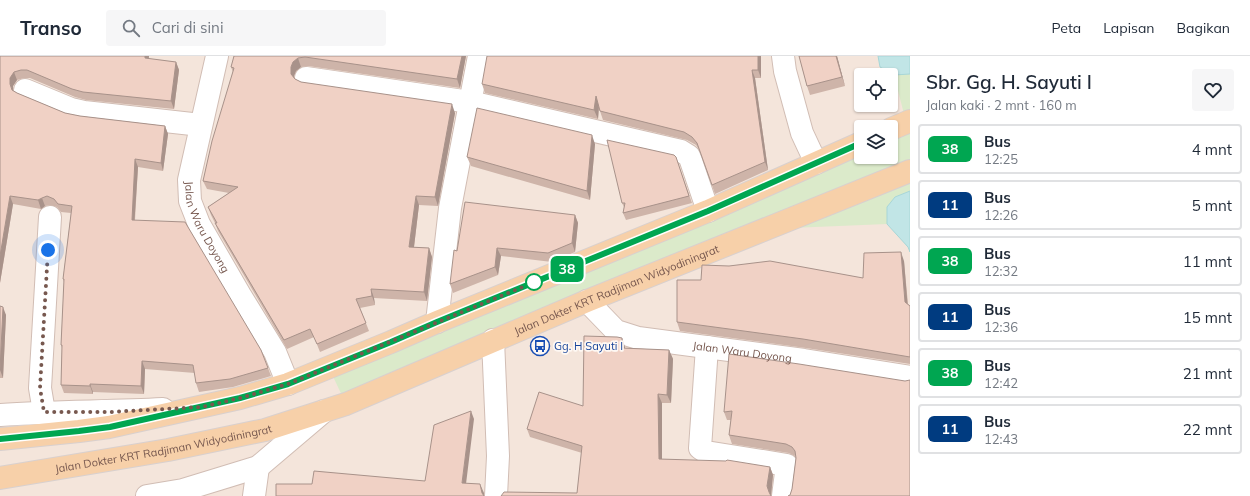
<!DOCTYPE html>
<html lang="id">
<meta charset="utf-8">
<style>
:root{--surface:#fff;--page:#f6f6f7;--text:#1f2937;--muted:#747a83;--line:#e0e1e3}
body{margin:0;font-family:Mulish,sans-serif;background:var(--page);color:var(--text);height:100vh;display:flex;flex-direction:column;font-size:15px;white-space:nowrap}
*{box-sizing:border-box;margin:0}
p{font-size:13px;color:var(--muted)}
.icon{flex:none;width:22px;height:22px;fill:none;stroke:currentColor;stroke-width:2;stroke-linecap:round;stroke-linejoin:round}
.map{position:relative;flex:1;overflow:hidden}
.sheet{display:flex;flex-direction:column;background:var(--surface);width:340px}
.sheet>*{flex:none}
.badge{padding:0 8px;border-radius:6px;font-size:14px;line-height:26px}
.controls{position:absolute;left:854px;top:12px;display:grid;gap:8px}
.controls a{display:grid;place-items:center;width:44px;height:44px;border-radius:4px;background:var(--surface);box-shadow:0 1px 3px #0004;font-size:20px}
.you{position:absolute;width:20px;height:20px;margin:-10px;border:3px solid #fff;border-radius:50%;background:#1a73e8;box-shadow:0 0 0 6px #1a73e833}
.map>.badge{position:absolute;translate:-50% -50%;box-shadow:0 0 0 2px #fff}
.round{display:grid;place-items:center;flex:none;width:42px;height:42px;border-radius:4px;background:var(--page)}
.head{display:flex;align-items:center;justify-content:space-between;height:68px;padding:0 16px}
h1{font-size:19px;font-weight:600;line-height:30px}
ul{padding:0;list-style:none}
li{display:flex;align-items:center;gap:12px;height:50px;margin:0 8px 6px;padding:0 8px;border:2px solid var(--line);border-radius:4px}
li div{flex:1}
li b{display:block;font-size:15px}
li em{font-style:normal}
li .badge{min-width:44px;font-weight:700;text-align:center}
header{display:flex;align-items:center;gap:24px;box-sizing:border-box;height:56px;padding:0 20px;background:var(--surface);border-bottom:1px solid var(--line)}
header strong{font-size:19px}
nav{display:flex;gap:22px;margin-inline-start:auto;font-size:14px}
.search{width:280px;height:36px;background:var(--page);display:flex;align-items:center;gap:10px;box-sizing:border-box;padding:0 14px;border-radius:4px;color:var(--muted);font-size:15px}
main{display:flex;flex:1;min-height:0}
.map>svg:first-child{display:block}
</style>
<header>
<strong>Transo</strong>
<div class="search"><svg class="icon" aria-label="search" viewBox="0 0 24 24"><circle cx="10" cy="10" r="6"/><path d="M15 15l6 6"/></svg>Cari di sini</div>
<nav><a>Peta</a><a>Lapisan</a><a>Bagikan</a></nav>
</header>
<main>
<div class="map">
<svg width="910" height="440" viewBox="0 0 910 440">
<rect width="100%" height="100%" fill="#fcf4ec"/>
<!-- residential -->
<path fill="#f4e5db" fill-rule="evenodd" d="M0,0H910V440H0ZM861,19H891V49H861ZM861,71H891V101H861Z"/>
<!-- grass -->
<path fill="#dbeaca" d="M910,18V135L895,141L887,151V168L767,173L346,348L329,312L861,87V101H891V73L906,66L894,19Z"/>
<!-- water -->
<path fill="#c1e5e6" stroke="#a7d6d7" d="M878,0H910V18L894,19L880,11Z
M910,135V196L908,191L887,168V151L895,141Z"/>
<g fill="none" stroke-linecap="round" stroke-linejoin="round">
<defs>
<g id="minor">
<path id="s1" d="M217,0L189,124L190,145L199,168L240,239L275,296L288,328"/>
<path d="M783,0L785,15L802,77L816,107"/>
<path d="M306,22L470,46L681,95L689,100L691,105L708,155"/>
<path d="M25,34L71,53L84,56L201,69"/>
<path id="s2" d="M587,245L616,275L638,282L804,304L910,321"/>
<path d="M437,266L450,152L479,0"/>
<path d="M493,284L498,400L496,440"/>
<path d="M707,291L700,392L706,396L787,409L783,440"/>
<path d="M44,356L40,332L50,161"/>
<path d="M0,359C54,355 108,356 163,353"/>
<path d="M147,440L183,434L258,411L324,355"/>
<path d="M254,440L258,411"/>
</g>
<g id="major">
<path d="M891,73L910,65"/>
<path d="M0,383L79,375L109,371L240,342L288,328L391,286L437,266L708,155L861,87"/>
<path id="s3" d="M0,422L168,394L265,374L346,348L587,245L910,115"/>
</g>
</defs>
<!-- minor casing -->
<use href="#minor" stroke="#d1bdb4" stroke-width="24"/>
<!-- major casing -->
<use href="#major" stroke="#d9d0ce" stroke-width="24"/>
<!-- minor -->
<use href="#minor" stroke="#fff" stroke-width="22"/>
<!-- major -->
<use href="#major" stroke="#f7d0a9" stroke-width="22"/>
</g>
<!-- wall -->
<path fill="#ceb4a9" d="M0,0H149L148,3L176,6L179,14L174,53L86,44L75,41L30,22H24L17,24L13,30V34L17,37L65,57L80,60L165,70L168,78L163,115L138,111L135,164L268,312L271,320L233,331L199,336L196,327L195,317L145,313L144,338L93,336V338L64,337L61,329L62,292L61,289L64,226L63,223L71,157L61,156L57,151L50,149L45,150L41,153L13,148L0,227Z
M234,0H466L460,32L308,10L301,11L296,15L294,20L295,23L301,26L455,57L438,150L419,149L414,191L429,192L432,201L427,245L374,242L375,249L360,252L369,275L320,296L314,281L287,293L218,175L215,167L211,159L208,151L229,137L207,133L203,125L233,16L231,11Z
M761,0V22H755L768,114L715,138L700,95L696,89L687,84L603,64L599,52L598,63L485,37L482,28Z
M799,0H837L845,30L810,39L807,30Z
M595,88L590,144L471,110L467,101Z
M676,101L692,147L626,164L623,157L624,151L622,147Z
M575,159L578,167L575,196L552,206L501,200L498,219L453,237L450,228L457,195Z
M904,205L908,248L910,250V308L806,292L680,275L677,266L863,222Z
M0,250L6,259L3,322H0Z
M625,291V292L669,294L673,303L671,347H662V403L770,411L773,419L771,439L577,437L582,397L530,381L527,373L583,350Z
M905,325L790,439L792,433L796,401L795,400L789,397L732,388L729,379L731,364H727L724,356Z"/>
<!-- shaded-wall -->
<path fill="#a8928a" d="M145,0H149L148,10L145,2Z
M462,0H466L460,32L457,23Z
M758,0H761V22L758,14Z
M836,0H837L845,30L842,21Z
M298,2L301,11L296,15L294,20V26L291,18V11L293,6Z
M176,6L179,14L174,53L171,45Z
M752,14L755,22L768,114L765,106Z
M14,16L17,24L13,30V36L10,28V22Z
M596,40L599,49L598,63L594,54Z
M452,48L455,57L438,150L435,141Z
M165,70L168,78L163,115L161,107Z
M592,79L595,88L590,144L587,135Z
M135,103L138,111L134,172L132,164Z
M10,140L13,148L0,227V200Z
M416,140L419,149L413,199L409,191Z
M42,142L45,150L41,153L38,144Z
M575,159L578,167L575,196L572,187Z
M429,192L432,201L427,245L424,236Z
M497,192L501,200L498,219L495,211Z
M901,196L904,205L908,254L905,246Z
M371,233L374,242L375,249L372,240Z
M3,251L6,259L3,322L0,314Z
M622,282L625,291V301L622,292Z
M669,294L673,303L671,347L667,339Z
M142,305L145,313L144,338L141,330Z
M90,328L93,336V338L90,330Z
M658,338L662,347V411L659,403Z
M471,355L474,363L465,436L462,427Z
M770,411L773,419L771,440L769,436L767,430Z
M480,428L484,437V440L482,437Z"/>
<!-- building -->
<path fill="#f0d1c5" stroke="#a8928a" d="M0,0H145V2L176,6L171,45L83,36L72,33L27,14H21L14,16L10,22V28L12,34L17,37L65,57L80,60L165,70L161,107L135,103L132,164L185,166L261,294L268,312L230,323L196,327L193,309L142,305L141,330L90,328V330L61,329L62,289H61L64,223H63L72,150L58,148L54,143L47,140L42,142L38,144L10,140L0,200Z
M234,0H462L457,23L305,1L298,2L293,6L291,11V18L295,23L301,26L452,48L435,141L416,140L409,191L429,192L424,236L371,233L372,240L356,243L366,267L317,288L310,273L284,284L215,167H217L208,151L238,131L203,125L212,85L234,12L231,11Z
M487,0H758V14H752L765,106L712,129L697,87L692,81L684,76L600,55L596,40L594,54L482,28Z
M799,0H836L842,21L807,30Z
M477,52L592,79L587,135L467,101Z
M607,84L674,99L676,101L689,140L623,157L625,147H622Z
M465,146L575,159L572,187L548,197L497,192L495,211L450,228L454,194L457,195Z
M901,196L905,246L910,250V301L803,283L677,266V224H701L702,209L729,210L770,205L863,222L864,197Z
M0,250L3,251L0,314Z
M584,280L617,281L622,282V292L669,294L667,339L658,338L659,403L726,405L727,404L770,411L767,430L769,436L771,440H501L504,436L577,437L582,390L527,373L539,336L583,350Z
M729,298L799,308L905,325L910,324V440H788L790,439L792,433L796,402L795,395L792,391L786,388L729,379L732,355L724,356Z
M471,355L462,427L480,428L482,437L484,440H276V428H312L314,415L425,425L434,369Z"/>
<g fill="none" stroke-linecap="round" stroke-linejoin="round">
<defs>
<path id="line" d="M0,383L79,375L110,371L240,342L288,328L391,286L437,266L708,155L861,87"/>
</defs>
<!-- line casing -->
<use href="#line" stroke="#fff" stroke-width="9"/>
<!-- line -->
<use href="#line" stroke="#00a651" stroke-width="6"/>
<!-- walk -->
<path stroke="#77584f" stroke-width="4" stroke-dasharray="0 7.2" d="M48,194L40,332L44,356H110L202,351L240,342L288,328L537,225L534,226"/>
</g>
<!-- icons -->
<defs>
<symbol id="bus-ring" viewBox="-11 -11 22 22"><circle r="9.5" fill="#fef8f3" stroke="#1a4fb4" stroke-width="1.5"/><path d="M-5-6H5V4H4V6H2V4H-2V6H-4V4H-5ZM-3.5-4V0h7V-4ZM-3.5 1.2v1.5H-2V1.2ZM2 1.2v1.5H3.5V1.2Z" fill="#1a4fb4"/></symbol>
</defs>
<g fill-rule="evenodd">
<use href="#bus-ring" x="529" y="279" width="22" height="22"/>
</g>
<!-- markers -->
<circle fill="#fff" stroke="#00a651" stroke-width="2" cx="534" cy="226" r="8"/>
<g text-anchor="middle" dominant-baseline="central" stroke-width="3.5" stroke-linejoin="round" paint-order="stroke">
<!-- street labels -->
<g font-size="11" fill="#77584f" stroke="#fef8f3">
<text stroke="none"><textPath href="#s1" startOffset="178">Jalan Waru Doyong</textPath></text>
<text stroke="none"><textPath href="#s3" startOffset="648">Jalan Dokter KRT Radjiman Widyodiningrat</textPath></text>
<text stroke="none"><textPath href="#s2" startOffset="170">Jalan Waru Doyong</textPath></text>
<text stroke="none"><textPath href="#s3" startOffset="166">Jalan Dokter KRT Radjiman Widyodiningrat</textPath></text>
</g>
<!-- transit labels -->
<g font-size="11" fill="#164399" stroke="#fef8f3" text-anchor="start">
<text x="554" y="290">Gg. H Sayuti I</text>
</g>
</g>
</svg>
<div class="controls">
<a><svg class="icon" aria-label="locate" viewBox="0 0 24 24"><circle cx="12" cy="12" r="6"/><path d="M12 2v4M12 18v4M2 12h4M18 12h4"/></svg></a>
<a><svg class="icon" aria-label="layers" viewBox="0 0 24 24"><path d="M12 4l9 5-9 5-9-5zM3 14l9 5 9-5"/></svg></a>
</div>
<div class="you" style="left:48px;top:194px"></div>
<b class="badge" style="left:567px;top:213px;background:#00a651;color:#fff">38</b>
</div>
<section class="sheet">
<div class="head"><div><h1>Sbr. Gg. H. Sayuti I</h1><p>Jalan kaki · 2 mnt · 160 m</p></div><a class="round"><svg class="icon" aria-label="heart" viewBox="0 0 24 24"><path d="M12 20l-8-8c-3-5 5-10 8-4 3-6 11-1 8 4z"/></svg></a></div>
<ul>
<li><span class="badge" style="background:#00a651;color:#fff">38</span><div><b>Bus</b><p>12:25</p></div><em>4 mnt</em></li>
<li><span class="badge" style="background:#003b80;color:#fff">11</span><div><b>Bus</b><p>12:26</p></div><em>5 mnt</em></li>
<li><span class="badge" style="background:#00a651;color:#fff">38</span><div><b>Bus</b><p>12:32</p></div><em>11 mnt</em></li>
<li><span class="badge" style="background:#003b80;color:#fff">11</span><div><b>Bus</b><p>12:36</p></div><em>15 mnt</em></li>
<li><span class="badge" style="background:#00a651;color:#fff">38</span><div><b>Bus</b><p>12:42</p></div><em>21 mnt</em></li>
<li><span class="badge" style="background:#003b80;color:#fff">11</span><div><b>Bus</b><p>12:43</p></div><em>22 mnt</em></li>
</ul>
</section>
</main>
